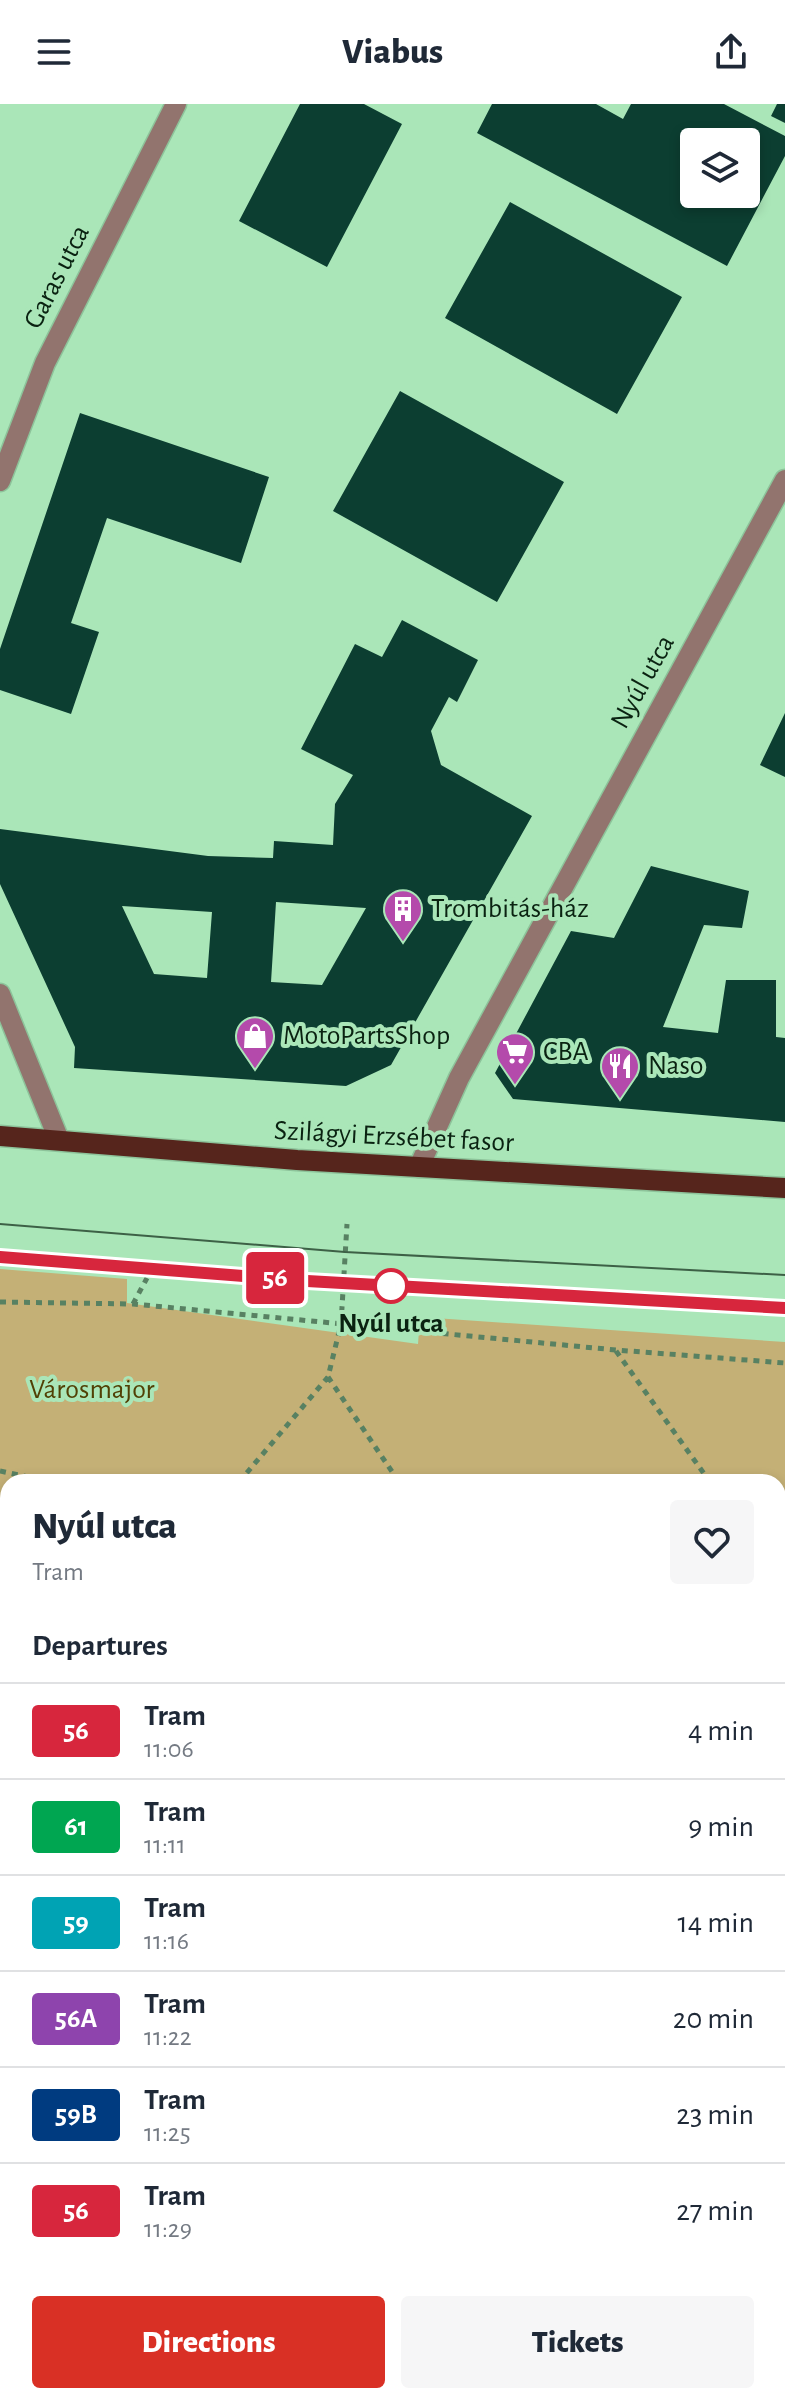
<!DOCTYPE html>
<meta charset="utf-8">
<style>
:root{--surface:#fff;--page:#f6f6f7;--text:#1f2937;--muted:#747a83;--line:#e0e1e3;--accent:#d93025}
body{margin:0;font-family:"Alegreya Sans",sans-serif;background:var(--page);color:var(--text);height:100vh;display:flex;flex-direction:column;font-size:30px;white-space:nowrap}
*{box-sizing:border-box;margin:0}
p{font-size:26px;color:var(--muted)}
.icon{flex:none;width:44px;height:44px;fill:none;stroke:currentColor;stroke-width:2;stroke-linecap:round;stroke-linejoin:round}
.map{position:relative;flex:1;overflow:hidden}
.details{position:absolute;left:0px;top:1370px;width:786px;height:930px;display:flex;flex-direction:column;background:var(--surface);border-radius:24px 24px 0 0;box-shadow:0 4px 12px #0003}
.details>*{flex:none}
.badge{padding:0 16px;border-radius:6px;font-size:28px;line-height:52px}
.controls{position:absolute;left:680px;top:24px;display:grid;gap:16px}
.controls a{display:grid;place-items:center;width:80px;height:80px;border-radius:8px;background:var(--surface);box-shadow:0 4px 12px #0003;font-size:40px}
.map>.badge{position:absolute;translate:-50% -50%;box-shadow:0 0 0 4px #fff}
h2{padding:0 32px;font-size:30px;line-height:72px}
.round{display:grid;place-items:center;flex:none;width:84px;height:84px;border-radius:8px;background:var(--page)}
.head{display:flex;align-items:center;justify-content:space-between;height:136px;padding:0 32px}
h1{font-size:38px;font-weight:800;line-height:60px}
.primary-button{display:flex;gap:16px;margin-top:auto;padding:16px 32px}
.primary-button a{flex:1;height:92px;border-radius:8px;background:var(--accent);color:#fff;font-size:32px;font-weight:800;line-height:92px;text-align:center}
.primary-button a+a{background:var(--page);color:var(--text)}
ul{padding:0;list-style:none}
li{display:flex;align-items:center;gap:24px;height:96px;padding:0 32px;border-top:2px solid var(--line)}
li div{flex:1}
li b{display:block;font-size:30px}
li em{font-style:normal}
li .badge{min-width:88px;font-weight:700;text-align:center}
header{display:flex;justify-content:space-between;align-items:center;height:104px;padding:0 32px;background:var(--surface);font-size:36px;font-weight:800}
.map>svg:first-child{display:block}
</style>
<header><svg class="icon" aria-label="menu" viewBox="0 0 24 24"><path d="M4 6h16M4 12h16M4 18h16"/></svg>Viabus<svg class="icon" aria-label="share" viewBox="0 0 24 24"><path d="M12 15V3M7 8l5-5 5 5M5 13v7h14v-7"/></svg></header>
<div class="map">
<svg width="785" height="2299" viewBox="0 0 785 2299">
<rect width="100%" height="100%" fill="#aae6b8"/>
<!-- green -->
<path fill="#c4b076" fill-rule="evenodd" d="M0,1165L127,1175V1199L418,1240L420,1213L785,1238V2299H0ZM778,1378V2292H8V1378Z"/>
<!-- building -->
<path fill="#0c3e31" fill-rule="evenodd" d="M300,0H364L402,20L327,163L239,117Z
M492,0H596L623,15L631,0H724L785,32V52L727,162L477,29ZM694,38H746V90H694Z
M777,0H785V19L771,12Z
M510,98L682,193L617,310L445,214Z
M400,287L564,378L497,498L333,407Z
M80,309L269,373L241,459L107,414L71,519L99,528L71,610L0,586V545Z
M402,516L478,556L457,598L449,593L431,627L441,661L532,712L391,961L346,982L74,964L75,943L0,780V725L208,752L273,754L274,737L333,741L335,700L353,671L301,645L355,540L382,553ZM276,798L366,804L322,881L271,878ZM122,802L212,808L207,874L154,870Z
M785,609V673L760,661Z
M651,762L749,787L742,824L704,821L663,923L718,929L726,876H776V933L785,934V1018L513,995L495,969L571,827L614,834Z"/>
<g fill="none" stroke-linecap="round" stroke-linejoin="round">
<defs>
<path id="minor" d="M0,377L45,259L176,0
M0,890L59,1036
M419,1063L459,974L785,376"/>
<path id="major" d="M0,1032L297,1056L785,1084"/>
</defs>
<!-- minor casing -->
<use href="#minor" stroke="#8dc39a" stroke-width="23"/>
<!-- major casing -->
<use href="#major" stroke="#8dc39a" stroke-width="23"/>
<!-- path -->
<path stroke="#588162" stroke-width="5" stroke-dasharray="6 6" stroke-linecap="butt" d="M0,1198L133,1200L616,1246L785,1259
M133,1200L147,1174
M616,1247L710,1378
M328,1273L399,1378
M0,1367L52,1378
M239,1378L328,1273L341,1220L347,1120
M778,1474L785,1484
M778,1523L785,1524
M0,1581L8,1584
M0,1795L8,1798
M778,1868L785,1871
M0,1959L8,1962
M778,2008L781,1999L785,2001
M0,2139L8,2142
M778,2192L785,2190
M0,2237L8,2240
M778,2237L785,2240
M431,2292L452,2299
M150,2299L153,2292"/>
<!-- minor -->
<use href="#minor" stroke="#92746e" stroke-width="20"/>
<!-- major -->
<use href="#major" stroke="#56251c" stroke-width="20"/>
<!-- tram -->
<path stroke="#3d6046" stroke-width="2" d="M0,1120L345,1148L785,1171
M0,1153L307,1177L785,1204"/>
</g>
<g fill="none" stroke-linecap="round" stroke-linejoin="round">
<defs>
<path id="line" d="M0,1153L307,1177L785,1204"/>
</defs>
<!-- line casing -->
<use href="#line" stroke="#fff" stroke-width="18"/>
<!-- line -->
<use href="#line" stroke="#d7263d" stroke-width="12"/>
</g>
<!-- icons -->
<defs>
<symbol id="building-pin" viewBox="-11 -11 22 30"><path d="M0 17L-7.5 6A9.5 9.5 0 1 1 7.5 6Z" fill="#b44aab" stroke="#aae6b8"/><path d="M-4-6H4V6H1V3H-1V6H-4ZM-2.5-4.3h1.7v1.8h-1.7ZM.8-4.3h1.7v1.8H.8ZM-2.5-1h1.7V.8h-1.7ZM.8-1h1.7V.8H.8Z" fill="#fff"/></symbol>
<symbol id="shop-pin" viewBox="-11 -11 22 30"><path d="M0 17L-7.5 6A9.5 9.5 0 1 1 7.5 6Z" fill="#b44aab" stroke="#aae6b8"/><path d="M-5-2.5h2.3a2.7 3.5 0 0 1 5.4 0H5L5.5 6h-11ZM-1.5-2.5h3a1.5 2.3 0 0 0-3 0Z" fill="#fff"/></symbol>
<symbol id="supermarket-pin" viewBox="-11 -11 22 30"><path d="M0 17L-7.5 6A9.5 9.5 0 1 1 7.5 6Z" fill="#b44aab" stroke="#aae6b8"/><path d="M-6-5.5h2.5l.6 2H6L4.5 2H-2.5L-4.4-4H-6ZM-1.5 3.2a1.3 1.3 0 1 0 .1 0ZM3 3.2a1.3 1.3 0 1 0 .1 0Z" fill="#fff"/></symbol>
<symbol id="restaurant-pin" viewBox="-11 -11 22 30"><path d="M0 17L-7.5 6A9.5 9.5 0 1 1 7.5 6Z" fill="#b44aab" stroke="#aae6b8"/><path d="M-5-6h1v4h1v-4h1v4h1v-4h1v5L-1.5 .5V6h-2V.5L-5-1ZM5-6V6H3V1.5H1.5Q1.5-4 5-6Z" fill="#fff"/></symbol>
</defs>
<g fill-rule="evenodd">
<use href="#building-pin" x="381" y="783" width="44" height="60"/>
<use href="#shop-pin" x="233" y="910" width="44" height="60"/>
<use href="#supermarket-pin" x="493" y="926" width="44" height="60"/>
<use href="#restaurant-pin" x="598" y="940" width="44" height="60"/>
</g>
<!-- markers -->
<circle fill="#fff" stroke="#d7263d" stroke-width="4" cx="391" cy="1182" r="16"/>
<g text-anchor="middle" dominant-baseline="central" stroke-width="8" stroke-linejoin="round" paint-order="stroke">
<!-- street labels -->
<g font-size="28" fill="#0a2211" stroke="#aae6b8">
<text transform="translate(57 173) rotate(-63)">Garas utca</text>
<text transform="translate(643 578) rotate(-61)">Nyúl utca</text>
<text transform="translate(394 1033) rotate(3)">Szilágyi Erzsébet fasor</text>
</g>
<!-- poi labels -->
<g font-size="28" fill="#0a2211" stroke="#aae6b8" text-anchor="start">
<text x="431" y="805">Trombitás-ház</text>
<text x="283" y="932">MotoPartsShop</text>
<text x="543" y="948">CBA</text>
<text x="648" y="962">Naso</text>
</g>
<!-- stop labels -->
<g font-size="28" font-weight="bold" fill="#0a2211" stroke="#aae6b8">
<text x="391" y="1220">Nyúl utca</text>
</g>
<!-- park labels -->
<g font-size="28" fill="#514005" stroke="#aae6b8">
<text x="92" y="1286">Városmajor</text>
</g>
</g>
</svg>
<div class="controls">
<a><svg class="icon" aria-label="layers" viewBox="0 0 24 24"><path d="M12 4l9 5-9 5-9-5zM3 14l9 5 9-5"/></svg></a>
</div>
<b class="badge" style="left:275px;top:1174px;background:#d7263d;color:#fff">56</b>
<section class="details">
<div class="head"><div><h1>Nyúl utca</h1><p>Tram</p></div><a class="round"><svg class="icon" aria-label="heart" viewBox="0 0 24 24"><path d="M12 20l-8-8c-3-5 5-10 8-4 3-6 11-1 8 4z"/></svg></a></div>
<h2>Departures</h2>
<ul>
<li><span class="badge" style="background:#d7263d;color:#fff">56</span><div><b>Tram</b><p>11:06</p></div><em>4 min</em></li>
<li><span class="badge" style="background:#00a651;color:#fff">61</span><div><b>Tram</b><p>11:11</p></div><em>9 min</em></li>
<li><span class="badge" style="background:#00a3b4;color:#fff">59</span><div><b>Tram</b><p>11:16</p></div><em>14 min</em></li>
<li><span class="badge" style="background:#8e44ad;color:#fff">56A</span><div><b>Tram</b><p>11:22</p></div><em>20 min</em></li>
<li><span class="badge" style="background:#003b80;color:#fff">59B</span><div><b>Tram</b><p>11:25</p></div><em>23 min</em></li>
<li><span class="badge" style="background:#d7263d;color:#fff">56</span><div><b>Tram</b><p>11:29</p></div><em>27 min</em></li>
</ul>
<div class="primary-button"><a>Directions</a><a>Tickets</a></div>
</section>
</div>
